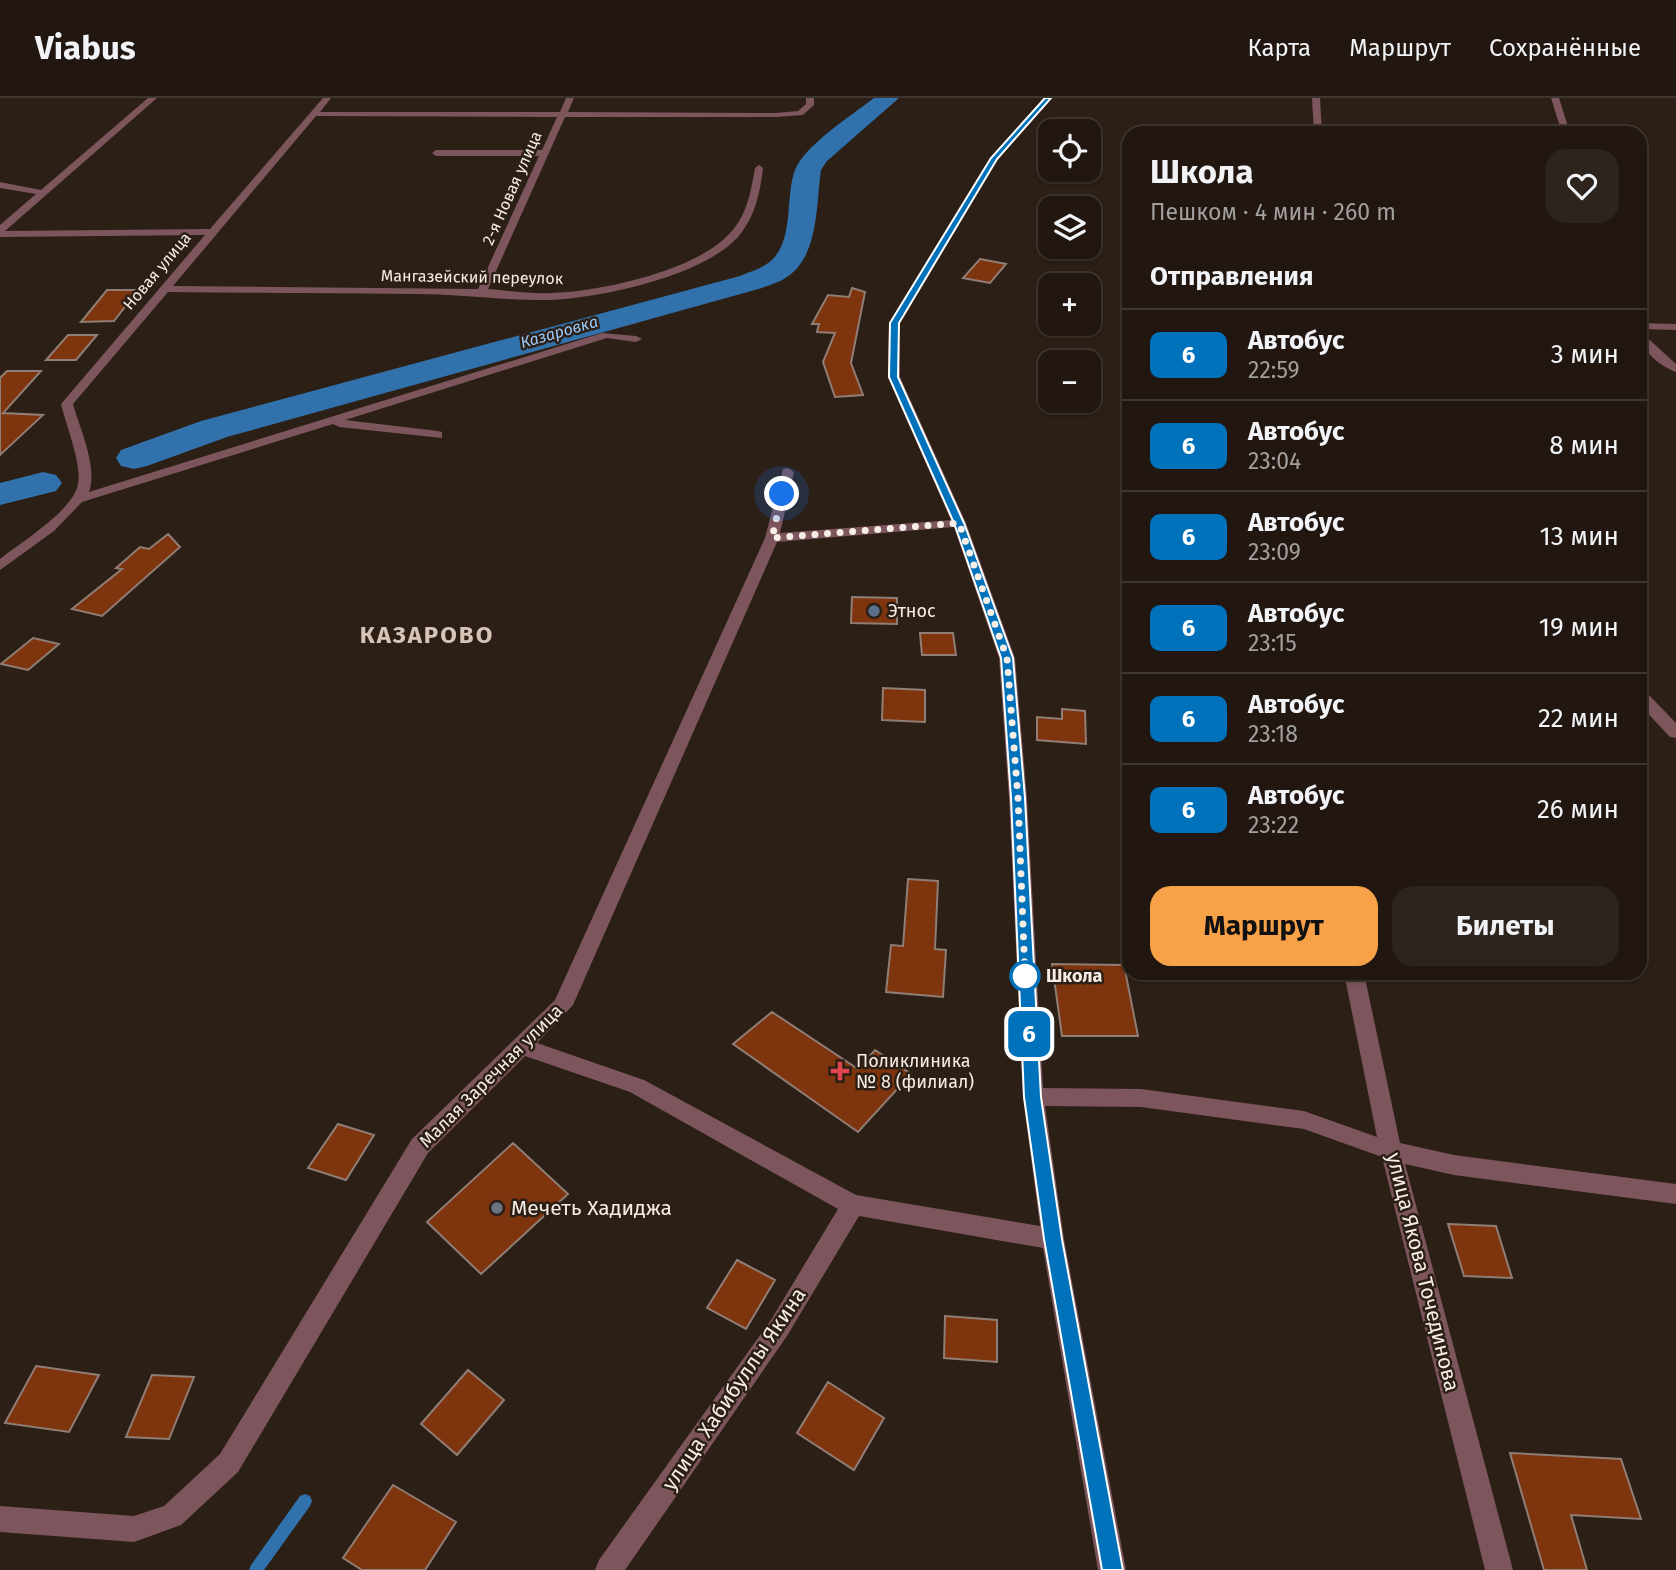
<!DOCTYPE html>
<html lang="ru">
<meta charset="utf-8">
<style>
:root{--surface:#211710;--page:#2d241e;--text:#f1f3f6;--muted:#a29f9f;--line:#3e3630;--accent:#f7a148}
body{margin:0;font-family:"Fira Sans",sans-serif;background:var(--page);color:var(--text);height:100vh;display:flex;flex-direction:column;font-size:26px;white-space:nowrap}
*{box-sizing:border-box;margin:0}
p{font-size:23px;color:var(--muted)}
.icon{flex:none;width:38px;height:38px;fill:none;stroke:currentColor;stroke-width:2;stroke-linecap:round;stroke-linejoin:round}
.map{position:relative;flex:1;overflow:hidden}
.side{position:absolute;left:1122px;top:28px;width:525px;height:854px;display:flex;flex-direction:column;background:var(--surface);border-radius:21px;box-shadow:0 2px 5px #0004,0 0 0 2px var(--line)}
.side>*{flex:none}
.badge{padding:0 14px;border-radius:10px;font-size:24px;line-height:46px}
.buttons{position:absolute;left:1038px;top:21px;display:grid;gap:14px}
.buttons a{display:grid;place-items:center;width:63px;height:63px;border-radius:14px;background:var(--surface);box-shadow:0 2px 5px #0004,0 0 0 2px var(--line);font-size:35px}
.you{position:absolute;width:35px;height:35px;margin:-18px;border:5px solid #fff;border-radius:50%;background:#1a73e8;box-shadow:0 0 0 10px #1a73e833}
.map>.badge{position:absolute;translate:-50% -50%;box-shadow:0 0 0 4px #fff}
h2{padding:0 28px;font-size:26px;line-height:63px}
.round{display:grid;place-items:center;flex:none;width:74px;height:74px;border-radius:21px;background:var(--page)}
.overview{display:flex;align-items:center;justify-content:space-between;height:119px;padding:0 28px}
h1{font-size:33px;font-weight:700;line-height:52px}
.action{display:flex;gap:14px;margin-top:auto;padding:14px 28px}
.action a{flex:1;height:80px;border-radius:21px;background:var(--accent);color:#111;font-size:28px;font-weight:700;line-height:80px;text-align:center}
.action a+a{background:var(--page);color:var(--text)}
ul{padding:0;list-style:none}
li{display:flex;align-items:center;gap:21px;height:91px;padding:0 28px;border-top:2px solid var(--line)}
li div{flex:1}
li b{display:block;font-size:26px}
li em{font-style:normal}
li .badge{min-width:77px;font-weight:700;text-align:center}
header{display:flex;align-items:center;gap:42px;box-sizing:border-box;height:98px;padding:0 35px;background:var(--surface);border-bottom:2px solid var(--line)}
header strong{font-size:33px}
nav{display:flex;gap:38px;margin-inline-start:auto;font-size:24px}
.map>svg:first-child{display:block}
</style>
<header>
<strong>Viabus</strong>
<nav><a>Карта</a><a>Маршрут</a><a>Сохранённые</a></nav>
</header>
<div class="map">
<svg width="1676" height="1472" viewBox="0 0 1676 1472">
<rect width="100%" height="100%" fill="#2c1f15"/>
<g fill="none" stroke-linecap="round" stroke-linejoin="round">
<!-- stream -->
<path fill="#3171ac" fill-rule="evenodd" d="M305,1396L310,1398L312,1403L310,1408L264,1472H249L251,1467L300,1398Z"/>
<!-- river -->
<path fill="#3171ac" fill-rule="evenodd" d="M874,0H899L827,63L821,72C816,106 819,158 787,179C780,184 770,187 762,190L227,339L147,368L134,371L121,368L116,360L121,352L201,323L740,178C748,174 758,172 765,167C796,149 784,101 795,72C805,47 852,17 874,0Z
M43,374L56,377L62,385L56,393L0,407V385Z"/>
</g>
<!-- building -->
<path fill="#7e340d" stroke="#907d75" stroke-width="2" d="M980,161L1006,166L990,185L963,180Z
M852,190L865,194L851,265L863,297L835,299L823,264L835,235L817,234L819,226H812L828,197L849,199Z
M107,192H138L114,223L81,224Z
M68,237H97L76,262H46Z
M7,273H41L3,315L43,317L0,357V280Z
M168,436L180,449L102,518L72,511L122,471L116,470L140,449L149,451Z
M852,499L897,500V526L851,525Z
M920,535H953L956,557H922Z
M33,540L59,546L28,572L1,566Z
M883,590L925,592V624L882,622Z
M1062,611L1085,613L1086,646L1037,642V619L1062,621Z
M908,781L938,783L935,851L946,852L943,899L886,894L891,847L903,848Z
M1052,866L1124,867L1138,938H1062Z
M772,914L858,971L875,952L911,976L858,1034L733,946Z
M338,1026L374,1037L346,1082L308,1070Z
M513,1045L568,1096L481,1176L427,1124Z
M1448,1126L1496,1128L1512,1180L1464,1178Z
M737,1162L775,1182L746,1231L707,1210Z
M945,1218L997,1222V1264L944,1260Z
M36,1268L99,1277L69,1334L5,1325Z
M468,1272L504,1302L457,1357L421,1326Z
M152,1277L194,1279L169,1341L126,1339Z
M828,1284L884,1320L854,1372L797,1335Z
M1510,1355L1621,1361L1641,1421L1571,1417L1587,1472H1544Z
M393,1387L456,1424L425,1472H362L343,1460Z"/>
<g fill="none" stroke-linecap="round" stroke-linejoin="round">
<!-- minor -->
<path fill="#7c565c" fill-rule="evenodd" d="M148,0H157L5,133L210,131L323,0H331L320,14H560L566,0H574L568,14L776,15L798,13L806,6V0H814V7L803,17L776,19H565L488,191C509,193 531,196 552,195C602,193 697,173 731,134C747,117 751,93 755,70L759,67L763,70C760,95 755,119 738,139C703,178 601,200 550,202C507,203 461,196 417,196C334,195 251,195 168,194L73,306C80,331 98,369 89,394L602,235L636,238L642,241L636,244L607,240L345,322L438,333L442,334V340L339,329L333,326L82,404L54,433L0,472V461C20,445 74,412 78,386C82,366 66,327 61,306L205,137L0,139V127L36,96L0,90V84L41,92ZM316,18L557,19L542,52H436L432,55L436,58H539L478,191L173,188Z
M1044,0H1052L998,61L899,225L900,279L966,425L1015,560L1027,700L1043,990L1141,991L1304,1013L1377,1039L1344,875H1364L1400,1045L1454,1057L1676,1086V1106L1454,1077L1405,1066L1513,1472H1485L1382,1059L1304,1031L1141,1009L1045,1008L1064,1141L1126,1472H1098L1043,1150L859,1118L787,1238L625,1472H595L599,1462L771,1222L838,1111L630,994L525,958L428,1055L238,1374L181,1427L134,1444L0,1434V1408L134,1418L164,1408L220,1356L412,1041L555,902L765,440L783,371L788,370L794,374L780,435L951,422L888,279L889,225L990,60ZM954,429L999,560L1009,700L1023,999L1040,1128L856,1097L644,982L537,945L573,907L777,444Z
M1312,0H1320L1322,35H1314Z
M1551,0H1559L1570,35H1562Z
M1640,225L1676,226V232L1640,231Z
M1640,233L1676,266V274C1659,268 1639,251 1640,233Z
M1640,593L1646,594L1676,625V640L1670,639L1640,607Z"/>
</g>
<!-- line -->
<path fill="#0072bc" stroke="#fff" stroke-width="2" d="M1045,0H1051L997,61L899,225L898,279L964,425L1013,560L1025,700L1041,999L1062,1141L1123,1472H1102L1044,1141L1024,999L1011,700L1001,560L954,425L889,279L890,225L991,60Z"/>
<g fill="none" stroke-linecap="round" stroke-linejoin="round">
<!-- walk -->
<path stroke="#f6ede6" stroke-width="7" stroke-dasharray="0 12.6" d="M782,396L772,440L959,425L1007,560L1018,700L1025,878"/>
</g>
<!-- markers -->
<circle fill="#5c6f8a" stroke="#2c1f15" stroke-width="2.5" cx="874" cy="513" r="7"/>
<circle fill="#fff" stroke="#0072bc" stroke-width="3.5" cx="1025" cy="878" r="14"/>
<path fill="#e0444e" stroke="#2c1f15" stroke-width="2.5" d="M836.5 962.5h7v7h7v7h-7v7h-7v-7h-7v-7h7z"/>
<circle fill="#6b7280" stroke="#2c1f15" stroke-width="2.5" cx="497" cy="1110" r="7"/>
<g text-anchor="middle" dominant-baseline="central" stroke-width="5" stroke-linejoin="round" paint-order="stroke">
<!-- far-street labels -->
<g font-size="16" fill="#f6ede6" stroke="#2c1f15">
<text transform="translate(512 90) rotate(-66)">2-я Новая улица</text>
<text transform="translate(157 173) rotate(-50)">Новая улица</text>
<text transform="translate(472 179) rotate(1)">Мангазейский переулок</text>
</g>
<!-- far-water labels -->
<g font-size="16" font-style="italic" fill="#99c9fa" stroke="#2c1f15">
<text transform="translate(559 234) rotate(-16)">Казаровка</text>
</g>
<!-- poi labels -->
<g font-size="18" fill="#f6ede6" stroke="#2c1f15" text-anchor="start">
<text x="888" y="513">Этнос</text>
<text x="856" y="963">Поликлиника<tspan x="856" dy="21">№ 8 (филиал)</tspan></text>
</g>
<!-- stop labels -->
<g font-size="18" font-weight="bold" fill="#f6ede6" stroke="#2c1f15" text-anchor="start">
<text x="1046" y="878">Школа</text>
</g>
<!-- street labels -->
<g font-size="18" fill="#f6ede6" stroke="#2c1f15">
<text transform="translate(491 978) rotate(-45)">Малая Заречная улица</text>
</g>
<!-- near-poi labels -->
<g font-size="21" fill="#f6ede6" stroke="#2c1f15" text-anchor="start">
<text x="511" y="1110">Мечеть Хадиджа</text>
</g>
<!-- near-street labels -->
<g font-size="21" fill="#f6ede6" stroke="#2c1f15">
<text transform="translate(1423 1174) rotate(76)">улица Якова Точединова</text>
<text transform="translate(734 1291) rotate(-56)">улица Хабибуллы Якина</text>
</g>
<!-- district labels -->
<g font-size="24" font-weight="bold" letter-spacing="2" fill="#d6c4b7" stroke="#2c1f15">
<text x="427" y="537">КАЗАРОВО</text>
</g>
</g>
</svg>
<div class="buttons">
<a><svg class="icon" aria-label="locate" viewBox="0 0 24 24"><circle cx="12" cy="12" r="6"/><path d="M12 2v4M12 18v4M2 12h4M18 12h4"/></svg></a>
<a><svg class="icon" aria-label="layers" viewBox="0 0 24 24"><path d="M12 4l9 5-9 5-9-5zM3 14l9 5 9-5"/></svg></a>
<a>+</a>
<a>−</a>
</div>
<div class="you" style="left:782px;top:396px"></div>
<b class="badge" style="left:1029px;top:936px;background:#0072bc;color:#fff">6</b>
<section class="side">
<div class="overview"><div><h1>Школа</h1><p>Пешком · 4 мин · 260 m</p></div><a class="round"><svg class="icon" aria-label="heart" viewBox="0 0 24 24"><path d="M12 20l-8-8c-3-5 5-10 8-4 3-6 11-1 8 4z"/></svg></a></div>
<h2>Отправления</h2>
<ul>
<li><span class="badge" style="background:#0072bc;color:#fff">6</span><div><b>Автобус</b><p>22:59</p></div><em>3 мин</em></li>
<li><span class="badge" style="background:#0072bc;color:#fff">6</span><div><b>Автобус</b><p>23:04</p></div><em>8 мин</em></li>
<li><span class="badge" style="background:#0072bc;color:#fff">6</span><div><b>Автобус</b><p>23:09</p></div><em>13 мин</em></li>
<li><span class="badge" style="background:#0072bc;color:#fff">6</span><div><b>Автобус</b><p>23:15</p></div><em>19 мин</em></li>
<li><span class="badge" style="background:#0072bc;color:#fff">6</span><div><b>Автобус</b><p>23:18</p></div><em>22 мин</em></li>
<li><span class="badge" style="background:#0072bc;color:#fff">6</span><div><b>Автобус</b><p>23:22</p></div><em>26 мин</em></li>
</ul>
<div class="action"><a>Маршрут</a><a>Билеты</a></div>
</section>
</div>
